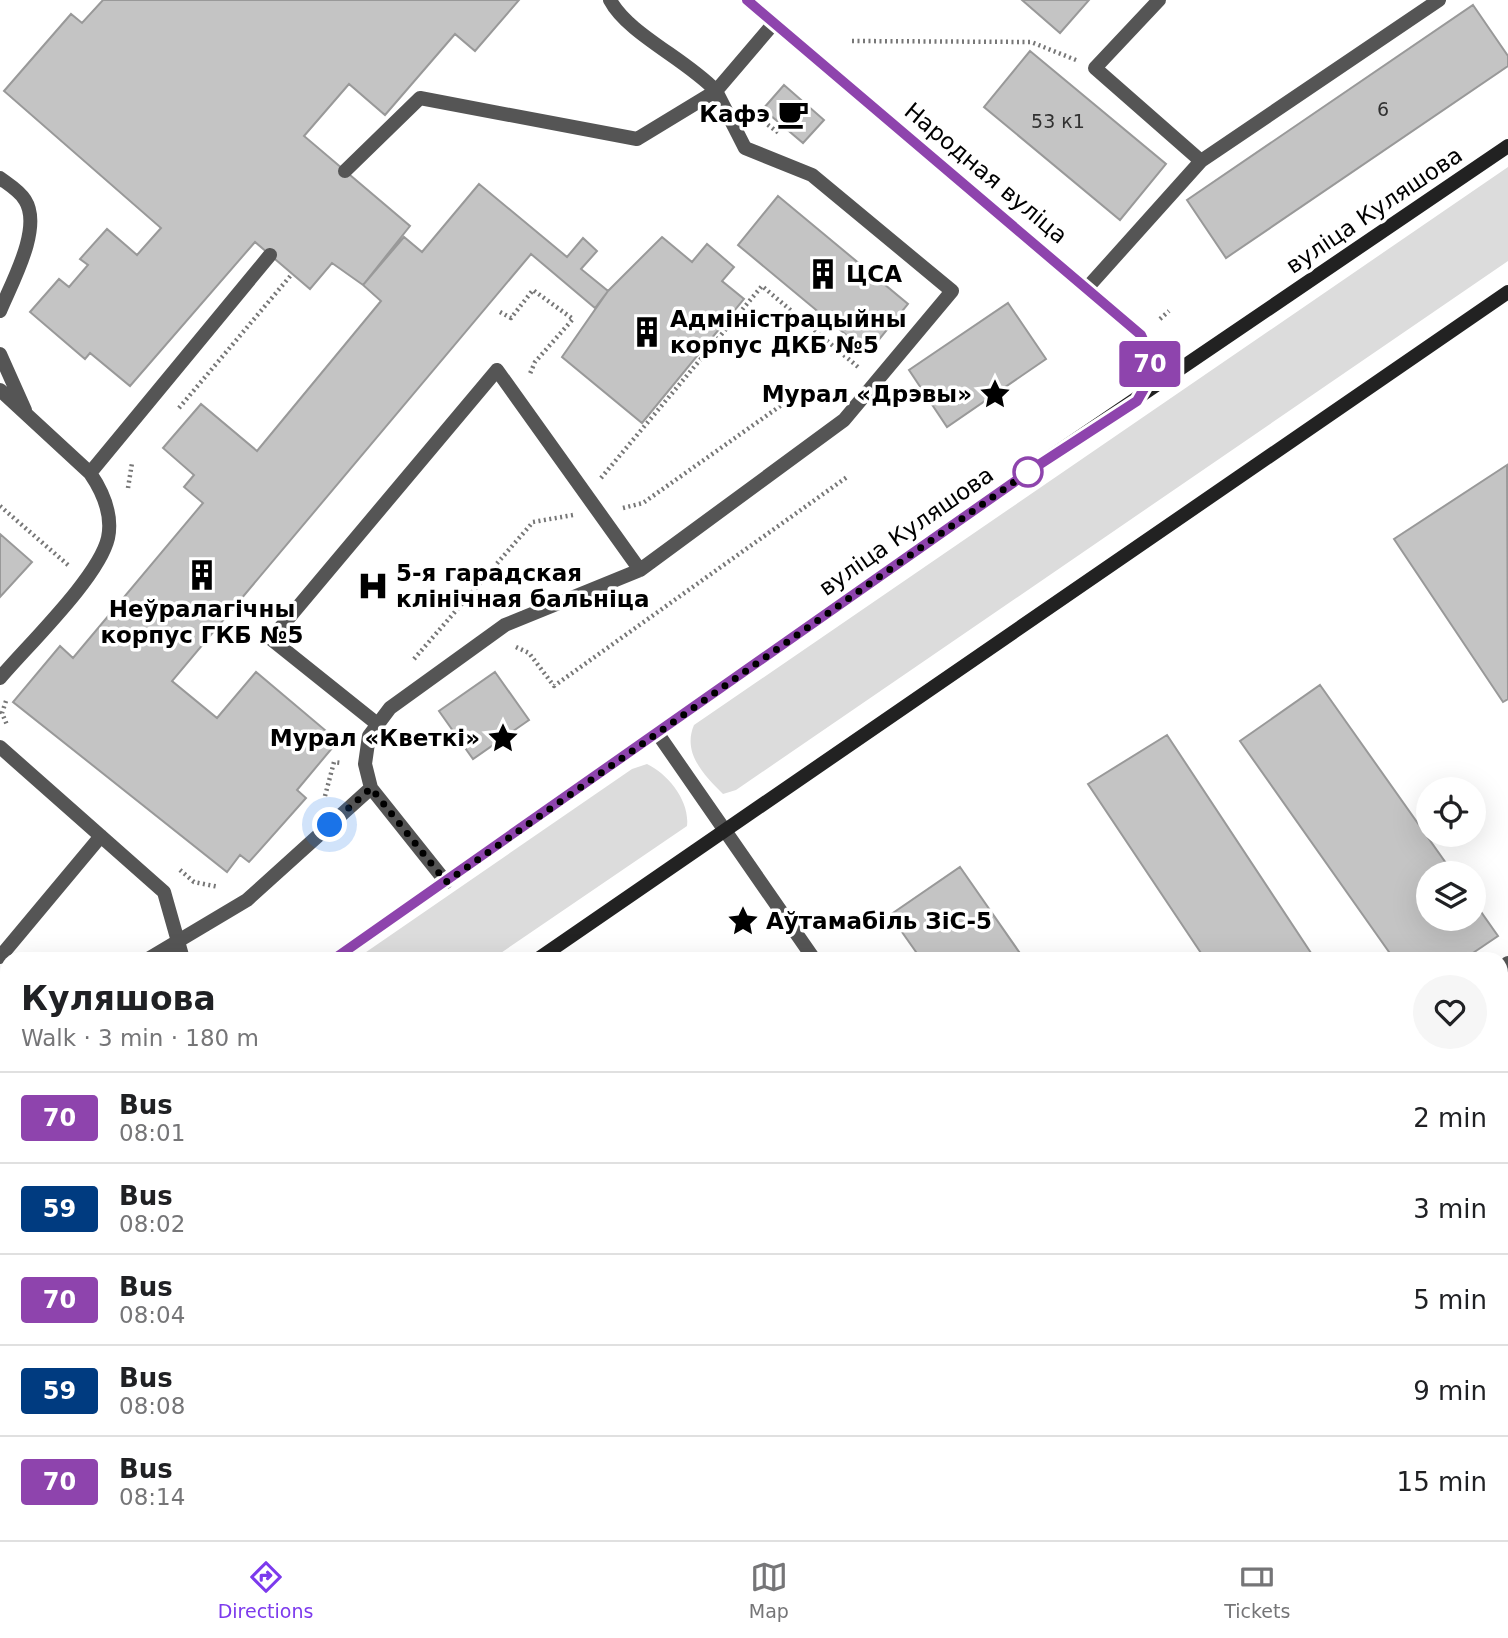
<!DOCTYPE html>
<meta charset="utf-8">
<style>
:root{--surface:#fff;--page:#f6f6f6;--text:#202124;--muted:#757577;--line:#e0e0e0;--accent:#7c3aed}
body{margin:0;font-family:"DejaVu Sans",sans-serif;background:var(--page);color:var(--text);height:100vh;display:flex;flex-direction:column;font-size:26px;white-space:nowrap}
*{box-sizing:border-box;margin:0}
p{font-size:23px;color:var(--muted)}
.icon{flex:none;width:38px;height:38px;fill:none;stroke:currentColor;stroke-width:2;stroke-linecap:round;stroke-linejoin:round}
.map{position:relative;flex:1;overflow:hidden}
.details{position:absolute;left:0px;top:952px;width:1508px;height:588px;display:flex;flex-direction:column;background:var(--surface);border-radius:21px 21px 0 0;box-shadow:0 7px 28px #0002}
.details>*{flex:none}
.badge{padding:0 14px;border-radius:5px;font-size:24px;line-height:46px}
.buttons{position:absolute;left:1416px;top:777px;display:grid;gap:14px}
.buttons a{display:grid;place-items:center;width:70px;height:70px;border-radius:50%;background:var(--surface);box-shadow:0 7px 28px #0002;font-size:35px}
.you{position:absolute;width:35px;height:35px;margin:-18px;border:5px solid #fff;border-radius:50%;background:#1a73e8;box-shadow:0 0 0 10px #1a73e833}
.map>.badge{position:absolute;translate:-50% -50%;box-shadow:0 0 0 4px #fff}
.round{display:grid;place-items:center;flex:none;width:74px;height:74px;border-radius:37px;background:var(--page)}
.headline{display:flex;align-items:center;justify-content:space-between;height:119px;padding:0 21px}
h1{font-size:33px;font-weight:700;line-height:52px}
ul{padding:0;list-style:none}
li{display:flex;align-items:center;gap:21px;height:91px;padding:0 21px;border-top:2px solid var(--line)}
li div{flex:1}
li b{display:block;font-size:26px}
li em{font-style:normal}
li .badge{min-width:77px;font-weight:700;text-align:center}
.dock{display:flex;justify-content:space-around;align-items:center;height:98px;border-top:2px solid var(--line);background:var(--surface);font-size:19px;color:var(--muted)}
.dock a{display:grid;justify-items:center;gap:4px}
.dock .on{color:var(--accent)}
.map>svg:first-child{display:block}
</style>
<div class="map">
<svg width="1508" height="1540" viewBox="0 0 1508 1540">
<rect width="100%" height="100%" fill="#fff"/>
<!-- green -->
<path fill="#dcdcdc" d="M1508,167V261L736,790L723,794C704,775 682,753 694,725Z
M647,764C668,774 690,801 687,826L492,959H356L632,769Z
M7,1200V1292L0,1297V1205Z"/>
<!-- building -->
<path fill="#c4c4c4" stroke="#999" stroke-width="2" d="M103,0H519L475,51L455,34L385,115L349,84L304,136L410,226L363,285L332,263L310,289L255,242L130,386L90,353L85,359L30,312L59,279L69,287L88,265L80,259L107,229L137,255L161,228L4,91L71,14L82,23Z
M1022,0H1089L1060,33Z
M1473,5L1508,56V66L1226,258L1187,200Z
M1030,51L1166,164L1120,220L984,107Z
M784,85L824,120L803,143L763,109Z
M479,184L567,257L583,238L597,251L581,269L608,291L595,308L531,254L172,681L217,718L256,672L338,741L297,790L306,798L249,862L240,855L227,872L13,702L60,646L73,658L203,503L184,487L194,475L163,448L201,404L257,451L381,301L363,285L404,237L422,252Z
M778,196L908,304L868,353L738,245Z
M662,237L692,262L707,244L734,267L722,281L744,299L642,423L562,357L608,291Z
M1008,303L1046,359L947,427L909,370Z
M1507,465L1508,699L1503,702L1394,539Z
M0,534L32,562L0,597Z
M495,672L529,720L473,759L439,711Z
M1320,685L1453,873H1428V919H1474V902L1498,936L1464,959H1394L1240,741Z
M1167,735L1315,959H1205L1088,784Z
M960,867L1024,959H921L890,915Z
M238,1533H328L333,1540H242Z
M1366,1533H1452L1457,1540H1371Z"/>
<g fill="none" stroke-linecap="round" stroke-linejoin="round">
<!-- path -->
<path stroke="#777" stroke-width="4.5" stroke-dasharray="2 3.5" stroke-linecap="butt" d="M852,41L1031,42L1076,60
M759,118L780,134
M500,312L511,318L533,290L573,319L535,362L529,376
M1160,319L1169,311
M179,408L292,274
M601,478L762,286L858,367
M128,488L132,463
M0,506L68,565
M623,508L643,503L800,392
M516,647L529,653L554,686L847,477
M414,659L533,522L573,515
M6,701L2,713L7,725
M325,796L334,762L342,763
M180,870L194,882L219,887"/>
<!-- lane -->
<path stroke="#555" stroke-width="14" d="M610,0C628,34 686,59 716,91L774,23
M1159,0L1095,68L1201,161L1439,0
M345,171L420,98L637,139L716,91L745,148L812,175L952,291L844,420L640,570L497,370L271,639L376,723
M0,178C8,184 20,191 25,200C43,228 11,284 0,311
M1087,288L1201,161
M0,354L25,410
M0,390L90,473C103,492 113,514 108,538C99,577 28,645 0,678
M90,473L270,255
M658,734L814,959
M0,747L164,892L183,959
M446,882L371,788L365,764L369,736L390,708L505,625L640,570
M0,957L101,836
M148,959L247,900L371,788
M1502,968L1508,963
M0,1041L7,1038
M1208,1533L1213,1540
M931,1540L941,1533"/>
<!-- secondary -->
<path stroke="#222" stroke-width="14" d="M747,0L1141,335C1152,359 1153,373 1140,396
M334,959L1037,466L1508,146
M538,959L1508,292
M0,1187L7,1182
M0,1332L7,1327"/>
</g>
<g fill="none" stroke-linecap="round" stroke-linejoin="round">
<defs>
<path id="line" d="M334,959L1037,466L1137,401L1150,378L1151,357L1141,335L747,0"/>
</defs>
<!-- line casing -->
<use href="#line" stroke="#fff" stroke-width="16"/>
<!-- line -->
<use href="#line" stroke="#8e44ad" stroke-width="10"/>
<!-- walk -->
<path stroke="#000" stroke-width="7" stroke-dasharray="0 12.6" d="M330,825L371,788L446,882L1037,466L1028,472"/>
</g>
<!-- icons -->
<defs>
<symbol id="cafe-bare" viewBox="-9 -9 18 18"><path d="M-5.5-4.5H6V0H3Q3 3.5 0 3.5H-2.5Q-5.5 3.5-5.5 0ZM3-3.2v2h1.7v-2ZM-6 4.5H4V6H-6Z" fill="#000" stroke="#fff" stroke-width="2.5" paint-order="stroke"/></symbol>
<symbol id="building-bare" viewBox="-9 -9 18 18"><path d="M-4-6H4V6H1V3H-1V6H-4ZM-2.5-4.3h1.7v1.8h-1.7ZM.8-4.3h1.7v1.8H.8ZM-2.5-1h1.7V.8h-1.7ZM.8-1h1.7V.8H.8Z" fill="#000" stroke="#fff" stroke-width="2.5" paint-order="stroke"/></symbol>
<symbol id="sight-bare" viewBox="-9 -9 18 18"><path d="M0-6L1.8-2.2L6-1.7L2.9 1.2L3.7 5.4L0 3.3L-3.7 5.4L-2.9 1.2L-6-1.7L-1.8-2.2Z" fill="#000" stroke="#fff" stroke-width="2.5" paint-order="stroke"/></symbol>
<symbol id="hospital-bare" viewBox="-9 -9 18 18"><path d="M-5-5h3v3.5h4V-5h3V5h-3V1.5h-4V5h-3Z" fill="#000" stroke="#fff" stroke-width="2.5" paint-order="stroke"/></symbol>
</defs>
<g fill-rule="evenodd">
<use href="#cafe-bare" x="771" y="92" width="44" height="44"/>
<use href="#building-bare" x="801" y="252" width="44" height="44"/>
<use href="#building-bare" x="625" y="310" width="44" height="44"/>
<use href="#sight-bare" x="973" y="372" width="44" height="44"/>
<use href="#building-bare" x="180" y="553" width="44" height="44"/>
<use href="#hospital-bare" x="351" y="564" width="44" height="44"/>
<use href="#sight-bare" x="481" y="716" width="44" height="44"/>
<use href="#sight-bare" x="721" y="899" width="44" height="44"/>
</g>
<!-- markers -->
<circle fill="#fff" stroke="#8e44ad" stroke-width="3.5" cx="1028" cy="472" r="14"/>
<g text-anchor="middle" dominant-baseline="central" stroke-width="7" stroke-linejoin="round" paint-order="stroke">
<!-- number labels -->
<g font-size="19" fill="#313131">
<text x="1383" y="109">6</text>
<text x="1058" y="121">53 к1</text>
</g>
<!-- poi labels -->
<g font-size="23" font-weight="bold" fill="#000" stroke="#fff" text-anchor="start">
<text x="770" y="114" text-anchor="end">Кафэ</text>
<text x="846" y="274">ЦСА</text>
<text x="670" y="319">Адміністрацыйны<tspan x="670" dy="26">корпус ДКБ №5</tspan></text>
<text x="972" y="394" text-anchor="end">Мурал «Дрэвы»</text>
<text x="396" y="573">5-я гарадская<tspan x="396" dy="26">клінічная бальніца</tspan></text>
<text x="202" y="609" text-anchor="middle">Неўралагічны<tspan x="202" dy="26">корпус ГКБ №5</tspan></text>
<text x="480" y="738" text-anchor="end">Мурал «Кветкі»</text>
<text x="766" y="921">Аўтамабіль ЗіС-5</text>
</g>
<!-- street labels -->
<g font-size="23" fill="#000" stroke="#fff">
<text transform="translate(986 173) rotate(40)">Народная вуліца</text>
<text transform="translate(1374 210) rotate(-34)">вуліца Куляшова</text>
<text transform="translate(906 531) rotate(-35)">вуліца Куляшова</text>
</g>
</g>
</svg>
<div class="buttons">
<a><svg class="icon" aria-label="locate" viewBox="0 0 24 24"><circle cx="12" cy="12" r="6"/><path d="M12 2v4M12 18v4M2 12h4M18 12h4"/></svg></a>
<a><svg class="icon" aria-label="layers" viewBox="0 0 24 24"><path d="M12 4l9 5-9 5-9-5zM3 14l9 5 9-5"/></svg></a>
</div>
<div class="you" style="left:330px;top:825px"></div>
<b class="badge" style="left:1150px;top:364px;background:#8e44ad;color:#fff">70</b>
<section class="details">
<div class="headline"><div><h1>Куляшова</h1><p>Walk · 3 min · 180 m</p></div><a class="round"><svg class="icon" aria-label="heart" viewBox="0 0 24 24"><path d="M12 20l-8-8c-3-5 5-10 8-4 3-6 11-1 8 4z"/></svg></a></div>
<ul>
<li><span class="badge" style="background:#8e44ad;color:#fff">70</span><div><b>Bus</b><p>08:01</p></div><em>2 min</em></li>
<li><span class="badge" style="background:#003b80;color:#fff">59</span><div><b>Bus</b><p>08:02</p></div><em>3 min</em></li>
<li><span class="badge" style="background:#8e44ad;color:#fff">70</span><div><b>Bus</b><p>08:04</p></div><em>5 min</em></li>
<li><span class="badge" style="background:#003b80;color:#fff">59</span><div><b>Bus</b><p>08:08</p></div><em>9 min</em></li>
<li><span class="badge" style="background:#8e44ad;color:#fff">70</span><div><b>Bus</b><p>08:14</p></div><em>15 min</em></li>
</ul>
</section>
</div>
<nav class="dock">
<a class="on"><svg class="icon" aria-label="directions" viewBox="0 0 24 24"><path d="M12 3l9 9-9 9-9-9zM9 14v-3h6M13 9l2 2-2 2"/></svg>Directions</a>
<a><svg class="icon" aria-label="map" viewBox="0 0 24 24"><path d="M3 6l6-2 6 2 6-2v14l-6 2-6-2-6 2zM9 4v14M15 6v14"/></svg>Map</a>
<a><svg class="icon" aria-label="tickets" viewBox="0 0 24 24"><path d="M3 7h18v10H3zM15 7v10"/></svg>Tickets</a>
</nav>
